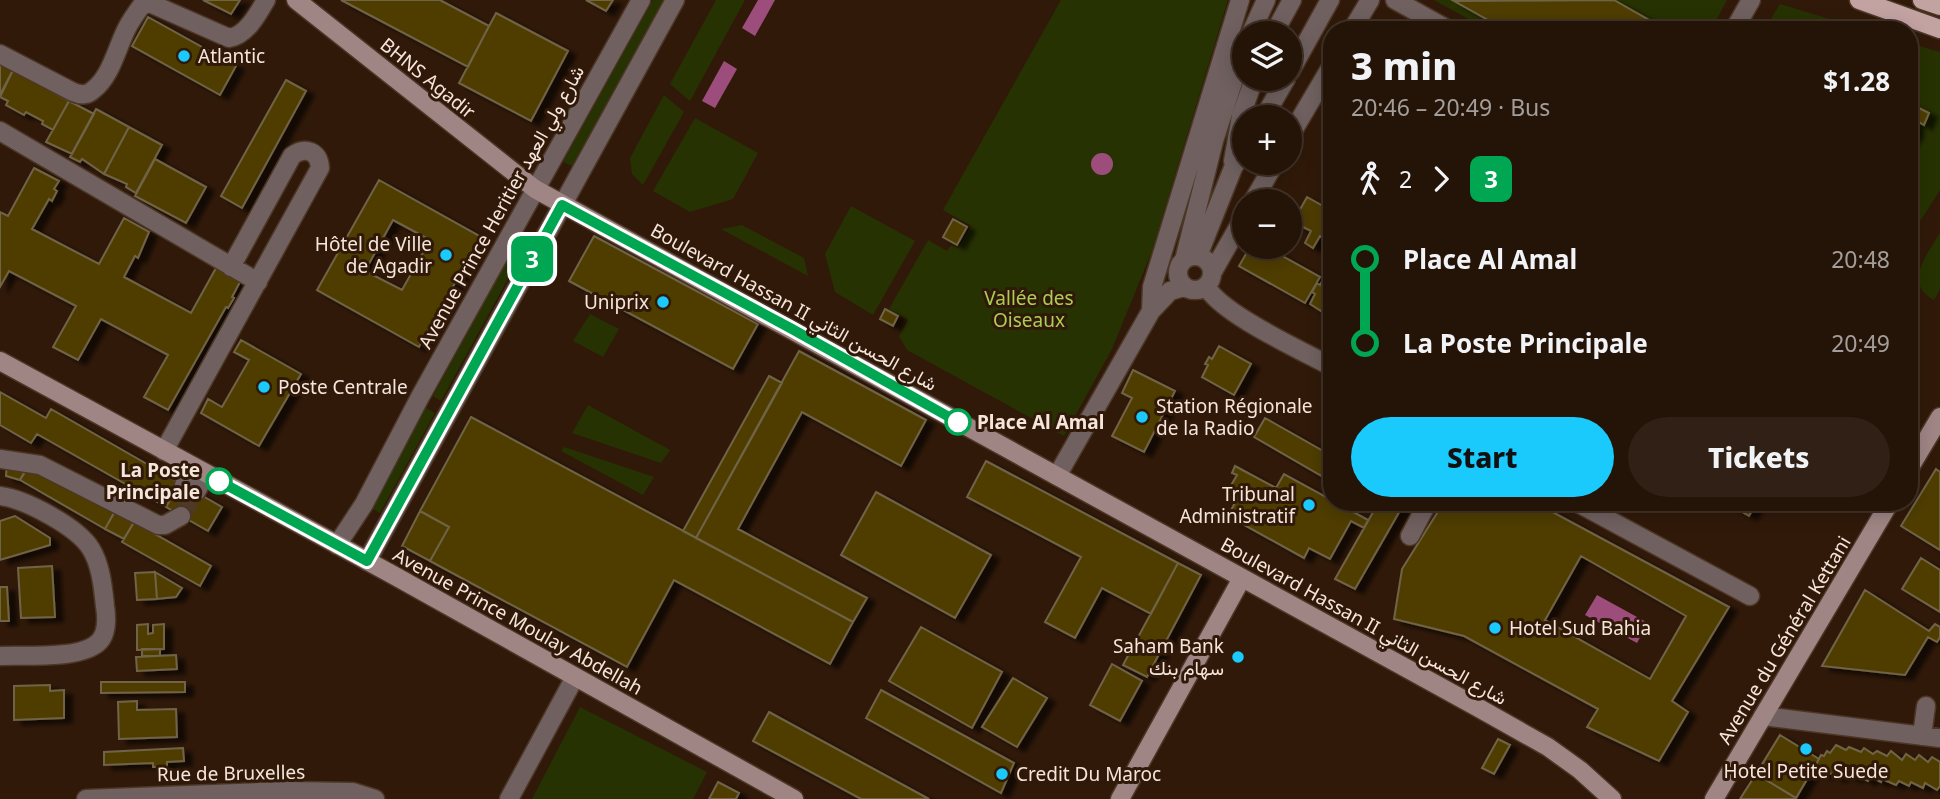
<!DOCTYPE html>
<meta charset="utf-8">
<style>
:root{--surface:#241307;--page:#302015;--text:#f1f3f6;--muted:#a39e9b;--line:#413228;--accent:#1bcafc}
body{margin:0;font-family:"Noto Sans",Vazirmatn,sans-serif;background:var(--page);color:var(--text);height:100vh;display:flex;flex-direction:column;font-size:26px;white-space:nowrap}
*{box-sizing:border-box;margin:0}
p{font-size:23px;color:var(--muted)}
.icon{flex:none;width:38px;height:38px;fill:none;stroke:currentColor;stroke-width:2;stroke-linecap:round;stroke-linejoin:round}
.map{position:relative;flex:1;overflow:hidden}
.details{position:absolute;left:1323px;top:21px;width:595px;height:490px;display:flex;flex-direction:column;background:var(--surface);border-radius:28px;box-shadow:0 4px 18px #0003,0 0 0 2px var(--line)}
.details>*{flex:none}
.badge{padding:0 14px;border-radius:10px;font-size:24px;line-height:46px}
.controls{position:absolute;left:1232px;top:21px;display:grid;gap:14px}
.controls a{display:grid;place-items:center;width:70px;height:70px;border-radius:50%;background:var(--surface);box-shadow:0 4px 18px #0003,0 0 0 2px var(--line);font-size:35px}
.map>.badge{position:absolute;translate:-50% -50%;box-shadow:0 0 0 4px #fff}
.legs{display:flex;align-items:center;gap:10px;height:77px;padding:0 28px;font-size:23px}
.legs p{margin-inline-start:auto}
.head{display:flex;align-items:center;justify-content:space-between;height:119px;padding:0 28px}
h1{font-size:38px;font-weight:800;line-height:52px}
.primary-button{display:flex;gap:14px;margin-top:auto;padding:14px 28px}
.primary-button a{flex:1;height:80px;border-radius:42px;background:var(--accent);color:#111;font-size:28px;font-weight:800;line-height:80px;text-align:center}
.primary-button a+a{background:var(--page);color:var(--text)}
ul{padding:0 28px;list-style:none}
li{display:flex;align-items:center;gap:24px;height:84px;font-size:26px}
li i{display:grid;place-items:center;width:10px;height:100%;margin:0 9px;background:currentColor}
li i::after{content:'';width:18px;height:18px;margin:-9px;border:5px solid;border-radius:50%;background:var(--surface)}
li p{margin-inline-start:auto}
li:first-child i{background:linear-gradient(#0000 50%,currentColor 0)}
li:last-child i{background:linear-gradient(currentColor 50%,#0000 0)}
.map>svg:first-child{display:block}
</style>
<div class="map">
<svg width="1940" height="799" viewBox="0 0 1940 799">
<defs>
<filter id="shadow"><feDropShadow dx="8" dy="4.5" stdDeviation="2" flood-color="#0009"/></filter>
</defs>
<rect width="100%" height="100%" fill="#301909"/>
<!-- green -->
<path fill="#273202" d="M653,0H664L572,166L563,162Z
M716,0H745L690,101L670,84Z
M1061,0H1228L1152,251L1112,349L1064,436L907,350L899,336L908,320L889,309L928,240L947,251L951,245L958,248L971,226L943,210Z
M1434,0H1454L1506,30H1488Z
M1614,0H1727L1711,30H1644L1649,20Z
M1780,4L1866,30H1764Z
M1909,43L1940,52V190L1921,220L1909,213V142L1915,133V120L1924,125L1929,113L1909,103Z
M664,95L684,112L643,185L632,174L630,158Z
M695,118L758,153L733,199L690,212L653,191Z
M851,206L915,241L873,315L835,292L825,254Z
M742,225L804,258L808,276L721,229Z
M1940,233V289L1934,300C1902,284 1928,253 1940,233Z
M519,243L525,248L441,401L433,396L516,244Z
M590,314L619,329L603,357L573,341Z
M588,405L670,450L661,463L572,433Z
M426,408L435,413L380,513L371,508Z
M564,447L654,477L643,495L561,451Z
M580,707L707,772L693,799H532Z"/>
<!-- water -->
<path fill="#9d4d7c" d="M758,0H775L755,36L742,28Z
M724,61L737,69L715,108L702,101Z
M1091 164a11 11 0 1 1 22 0a11 11 0 1 1-22 0Z
M1597,595L1648,623L1637,643L1585,615Z"/>
<!-- building -->
<path fill="#503e05" stroke="#706447" stroke-width="2" fill-rule="evenodd" filter="url(#shadow)" d="M203,0H240L231,14Z
M341,0H440L489,26L468,67Z
M586,0H613L606,11Z
M1614,0L1649,20L1644,30H1506L1454,1Z
M496,13L568,51L531,121L459,83Z
M148,17L236,66L220,95L132,46Z
M0,63L13,70L0,95Z
M13,70L69,101L53,130L42,124L43,121L26,112L24,115L6,105L8,101L0,97Z
M286,80L306,91L242,208L221,196Z
M69,101L94,114L72,154L46,142Z
M1909,103L1929,113L1924,125L1915,120V133L1909,142Z
M96,109L129,127L104,174L82,159L80,162L70,157Z
M129,127L162,145L136,193L126,187L127,184L104,174Z
M155,159L206,187L186,223L135,196Z
M34,168L59,181L54,189L57,191L52,201L49,199L32,229L99,264L124,218L149,232L138,258L135,256L124,277L191,313L216,268L240,282L232,297L234,298L228,308L226,307L168,410L144,397L168,355L101,319L78,360L53,347L76,306L9,271L0,287V212L8,216Z
M379,180L481,237L419,347L317,290ZM393,220L430,240L402,290L365,271Z
M1307,197L1332,211V243L1320,236L1313,248L1305,243L1311,231L1293,222Z
M953,219L967,227L957,245L943,237Z
M594,236L758,324L733,369L569,281Z
M1250,247H1266L1320,277L1305,303L1239,266Z
M1332,264V291L1321,311L1310,304L1315,294L1312,292L1317,283L1320,285Z
M885,309L898,316L893,326L880,319Z
M241,340L301,374L259,446L201,413L208,399L222,407L249,360L234,352Z
M1219,346L1251,364L1234,395L1202,377L1208,365L1205,364L1209,357L1212,359Z
M799,351L926,420L901,466L802,412L738,529L867,598L853,622L696,538Z
M1133,370L1175,391L1144,452L1112,436L1132,398L1122,393Z
M769,376L782,383L696,538L683,531Z
M0,392L46,418L51,409L180,483L166,507L37,434L31,443L0,425Z
M471,417L853,622L830,664L674,580L627,667L430,561L449,527L420,511Z
M1265,418L1332,456V482L1254,437Z
M7,461L28,467L20,480L6,476Z
M986,461L1178,563L1151,614L1102,588L1075,638L1045,622L1081,557L967,497Z
M29,464L114,513L105,529L20,480Z
M1235,466L1276,488L1284,474L1368,520L1364,528L1351,521L1330,559L1309,548L1304,558L1228,516L1239,495L1229,489L1237,475L1232,473Z
M1936,469L1940,472V550L1901,526Z
M180,483L222,507L208,531L166,507Z
M876,492L991,555L955,618L841,555Z
M1368,502H1405L1355,589L1335,579L1376,507Z
M1444,502H1534L1729,607L1672,701L1688,712L1659,761L1587,727L1598,709L1464,636L1394,619L1402,569ZM1581,556L1686,616L1650,679L1545,620Z
M1725,502H1757L1749,516Z
M115,511L134,522L124,539L105,529Z
M420,511L449,527L430,561L402,546Z
M15,516L50,538V545L0,560V521Z
M134,522L211,566L200,586L122,542Z
M1921,558L1940,570V612L1902,589Z
M1178,563L1201,575L1147,677L1123,665Z
M52,566L55,617L21,618L18,568Z
M155,572L182,588L176,597L157,599Z
M155,572L157,599L137,600L135,573Z
M0,587H7L9,621H0Z
M1865,590L1929,631L1935,624L1940,627V637L1937,642L1928,637L1905,675L1822,666Z
M148,624V634L153,633V625L164,624V649L137,650V625Z
M921,627L1002,672L972,728L889,681Z
M142,649H160V656H142Z
M176,655L177,669L137,671L136,657Z
M1112,664L1142,681L1120,721L1090,705Z
M1013,678L1047,698L1017,747L982,727Z
M101,682H185V692L101,693Z
M50,685V691L64,690V718L14,720V686Z
M881,690L1014,763L1001,793L866,718Z
M137,701V710L176,709L177,737L119,739L118,702Z
M769,712L929,799H861L753,741Z
M1780,735L1819,759L1796,798L1756,774Z
M1498,739L1510,745L1494,774L1482,768Z
M1836,745L1846,750L1849,747L1861,752L1864,748L1873,754L1877,751L1887,756L1891,751L1902,760L1906,754L1915,760L1919,755L1928,762L1932,757L1940,762V786L1937,790L1925,783L1923,788L1911,782L1909,786L1899,781L1896,785L1882,779L1881,782L1871,777L1868,781L1857,775L1853,778L1843,772L1838,778L1828,772L1824,775L1814,768L1821,755L1824,756L1827,751L1830,753Z
M183,748L184,761L167,762V767H153V763L104,765V752Z
M1756,774L1796,798L1795,799H1740Z
M718,782L739,793L736,799H709Z"/>
<g fill="none" stroke-linecap="round" stroke-linejoin="round">
<!-- street-tunnel -->
<path stroke="#4e3828" stroke-width="18" stroke-dasharray="18 9" stroke-linecap="butt" d="M181,516L196,492"/>
<defs>
<path id="street" d="M1395,0L1449,30
M1352,30L1370,0
M1734,30L1751,0
M1251,33L1266,0
M1274,33L1292,0
M0,54L73,92C80,95 87,96 93,90C111,77 117,47 127,28C132,18 139,9 145,1L229,38C246,36 258,14 266,0
M1290,72L1330,0
M1264,117L1286,79
M0,131L258,282
M1290,136L1332,65
M1233,161L1241,116L1254,79
M1253,201L1275,163
M1178 273a17 17 0 1 1 34 0a17 17 0 1 1-34 0Z
M1198,256L1233,168L1244,149
M1184,260L1214,141L1244,48
M1212,273L1244,217
M1206,286C1221,314 1301,350 1332,367
M1151,311L1152,287L1240,0
M164,451L320,168C319,151 305,146 292,156L231,267
M0,459L40,465L158,525H165L181,516
M1057,476L1151,311L1170,291L1184,287
M184,485L195,468
M196,492L206,474
M0,496C25,499 78,527 91,549C101,565 103,588 105,606C107,619 108,637 95,645C75,659 25,655 0,656
M1576,502L1750,596
M1410,536L1428,502
M337,545L364,504L420,397L641,0
M367,561L675,0
M1763,716L1940,738
M1922,736L1926,706
M86,799L287,791L353,792L375,799
M509,799L575,677"/>
<path id="secondary" d="M296,0L535,189L1477,707L1548,747L1580,770L1612,799
M0,361L395,576L794,799
M1909,469L1940,417
M1120,799L1242,578
M1714,799L1890,502"/>
<path id="primary" d="M1859,0L1940,29
M1922,0L1940,6"/>
</defs>
<!-- street casing -->
<use href="#street" stroke="#4c3626" stroke-width="21"/>
<!-- secondary casing -->
<use href="#secondary" stroke="#4c3626" stroke-width="21"/>
<!-- primary casing -->
<use href="#primary" stroke="#4c3626" stroke-width="21"/>
<!-- street -->
<use href="#street" stroke="#706160" stroke-width="18"/>
<!-- secondary -->
<use href="#secondary" stroke="#9f8685" stroke-width="18"/>
<!-- primary -->
<use href="#primary" stroke="#c3a2a2" stroke-width="18"/>
</g>
<g fill="none" stroke-linecap="round" stroke-linejoin="round">
<defs>
<path id="line-1" d="M219,481L367,561L562,205L792,329L958,422"/>
</defs>
<!-- line-1 casing -->
<use href="#line-1" stroke="#fff" stroke-width="16"/>
<!-- line-1 -->
<use href="#line-1" stroke="#00a651" stroke-width="10"/>
</g>
<!-- markers -->
<g fill="#1bcafc" stroke="#301909" stroke-width="2.5">
<circle cx="184" cy="56" r="7"/>
<circle cx="446" cy="255" r="7"/>
<circle cx="663" cy="302" r="7"/>
<circle cx="264" cy="387" r="7"/>
<circle cx="1142" cy="417" r="7"/>
<circle cx="1309" cy="505" r="7"/>
<circle cx="1495" cy="628" r="7"/>
<circle cx="1238" cy="657" r="7"/>
<circle cx="1806" cy="749" r="7"/>
<circle cx="1002" cy="774" r="7"/>
</g>
<g fill="#fff" stroke="#00a651" stroke-width="3.5">
<circle cx="958" cy="422" r="12"/>
<circle cx="219" cy="481" r="12"/>
</g>
<g text-anchor="middle" dominant-baseline="central" stroke-width="6" stroke-linejoin="round" paint-order="stroke">
<!-- poi labels -->
<g font-size="19" fill="#f6e5db" stroke="#301909" text-anchor="start">
<text x="198" y="56">Atlantic</text>
<text x="432" y="244" text-anchor="end">Hôtel de Ville<tspan x="432" dy="22">de Agadir</tspan></text>
<text x="649" y="302" text-anchor="end">Uniprix</text>
<text x="278" y="387">Poste Centrale</text>
<text x="1156" y="406">Station Régionale<tspan x="1156" dy="22">de la Radio</tspan></text>
<text x="1295" y="494" text-anchor="end">Tribunal<tspan x="1295" dy="22">Administratif</tspan></text>
<text x="1509" y="628">Hotel Sud Bahia</text>
<text x="1224" y="646" text-anchor="end">Saham Bank<tspan x="1224" dy="22">سهام بنك</tspan></text>
<text x="1806" y="771" text-anchor="middle">Hotel Petite Suede</text>
<text x="1016" y="774">Credit Du Maroc</text>
</g>
<!-- street labels -->
<g font-size="19" fill="#f6e5db" stroke="#301909">
<text transform="translate(428 78) rotate(39)">BHNS Agadir</text>
<text transform="translate(501 207) rotate(-61)">Avenue Prince Heritier شارع ولي العهد</text>
<text transform="translate(794 307) rotate(29)">Boulevard Hassan II شارع الحسن الثاني</text>
<text transform="translate(518 621) rotate(29)">Avenue Prince Moulay Abdellah</text>
<text transform="translate(1364 621) rotate(29)">Boulevard Hassan II شارع الحسن الثاني</text>
<text transform="translate(1784 640) rotate(-59)">Avenue du Général Kettani</text>
<text transform="translate(231 773) rotate(-1)">Rue de Bruxelles</text>
</g>
<!-- park labels -->
<g font-size="19" fill="#adce55" stroke="#301909">
<text x="1029" y="298">Vallée des<tspan x="1029" dy="22">Oiseaux</tspan></text>
</g>
<!-- stop labels -->
<g font-size="19" font-weight="bold" fill="#f6e5db" stroke="#301909" text-anchor="start">
<text x="977" y="422">Place Al Amal</text>
<text x="200" y="470" text-anchor="end">La Poste<tspan x="200" dy="22">Principale</tspan></text>
</g>
</g>
</svg>
<div class="controls">
<a><svg class="icon" aria-label="layers" viewBox="0 0 24 24"><path d="M12 4l9 5-9 5-9-5zM3 14l9 5 9-5"/></svg></a>
<a>+</a>
<a>−</a>
</div>
<b class="badge" style="left:532px;top:259px;background:#00a651;color:#fff">3</b>
<section class="details">
<div class="head"><div><h1>3 min</h1><p>20:46 – 20:49 · Bus</p></div><b>$1.28</b></div>
<div class="legs"><svg class="icon" aria-label="walk" viewBox="0 0 24 24"><circle cx="13" cy="4" r="2"/><path d="M13 8l-2 6 4 7M11 14l-3 7M7 12l3-4h3l4 4"/></svg>2<svg class="icon" aria-label="forward" viewBox="0 0 24 24"><path d="M9 5l7 7-7 7"/></svg><b class="badge" style="background:#00a651;color:#fff">3</b></div>
<ul>
<li><i style="color:#00a651"></i><b>Place Al Amal</b><p>20:48</p></li>
<li><i style="color:#00a651"></i><b>La Poste Principale</b><p>20:49</p></li>
</ul>
<div class="primary-button"><a>Start</a><a>Tickets</a></div>
</section>
</div>
